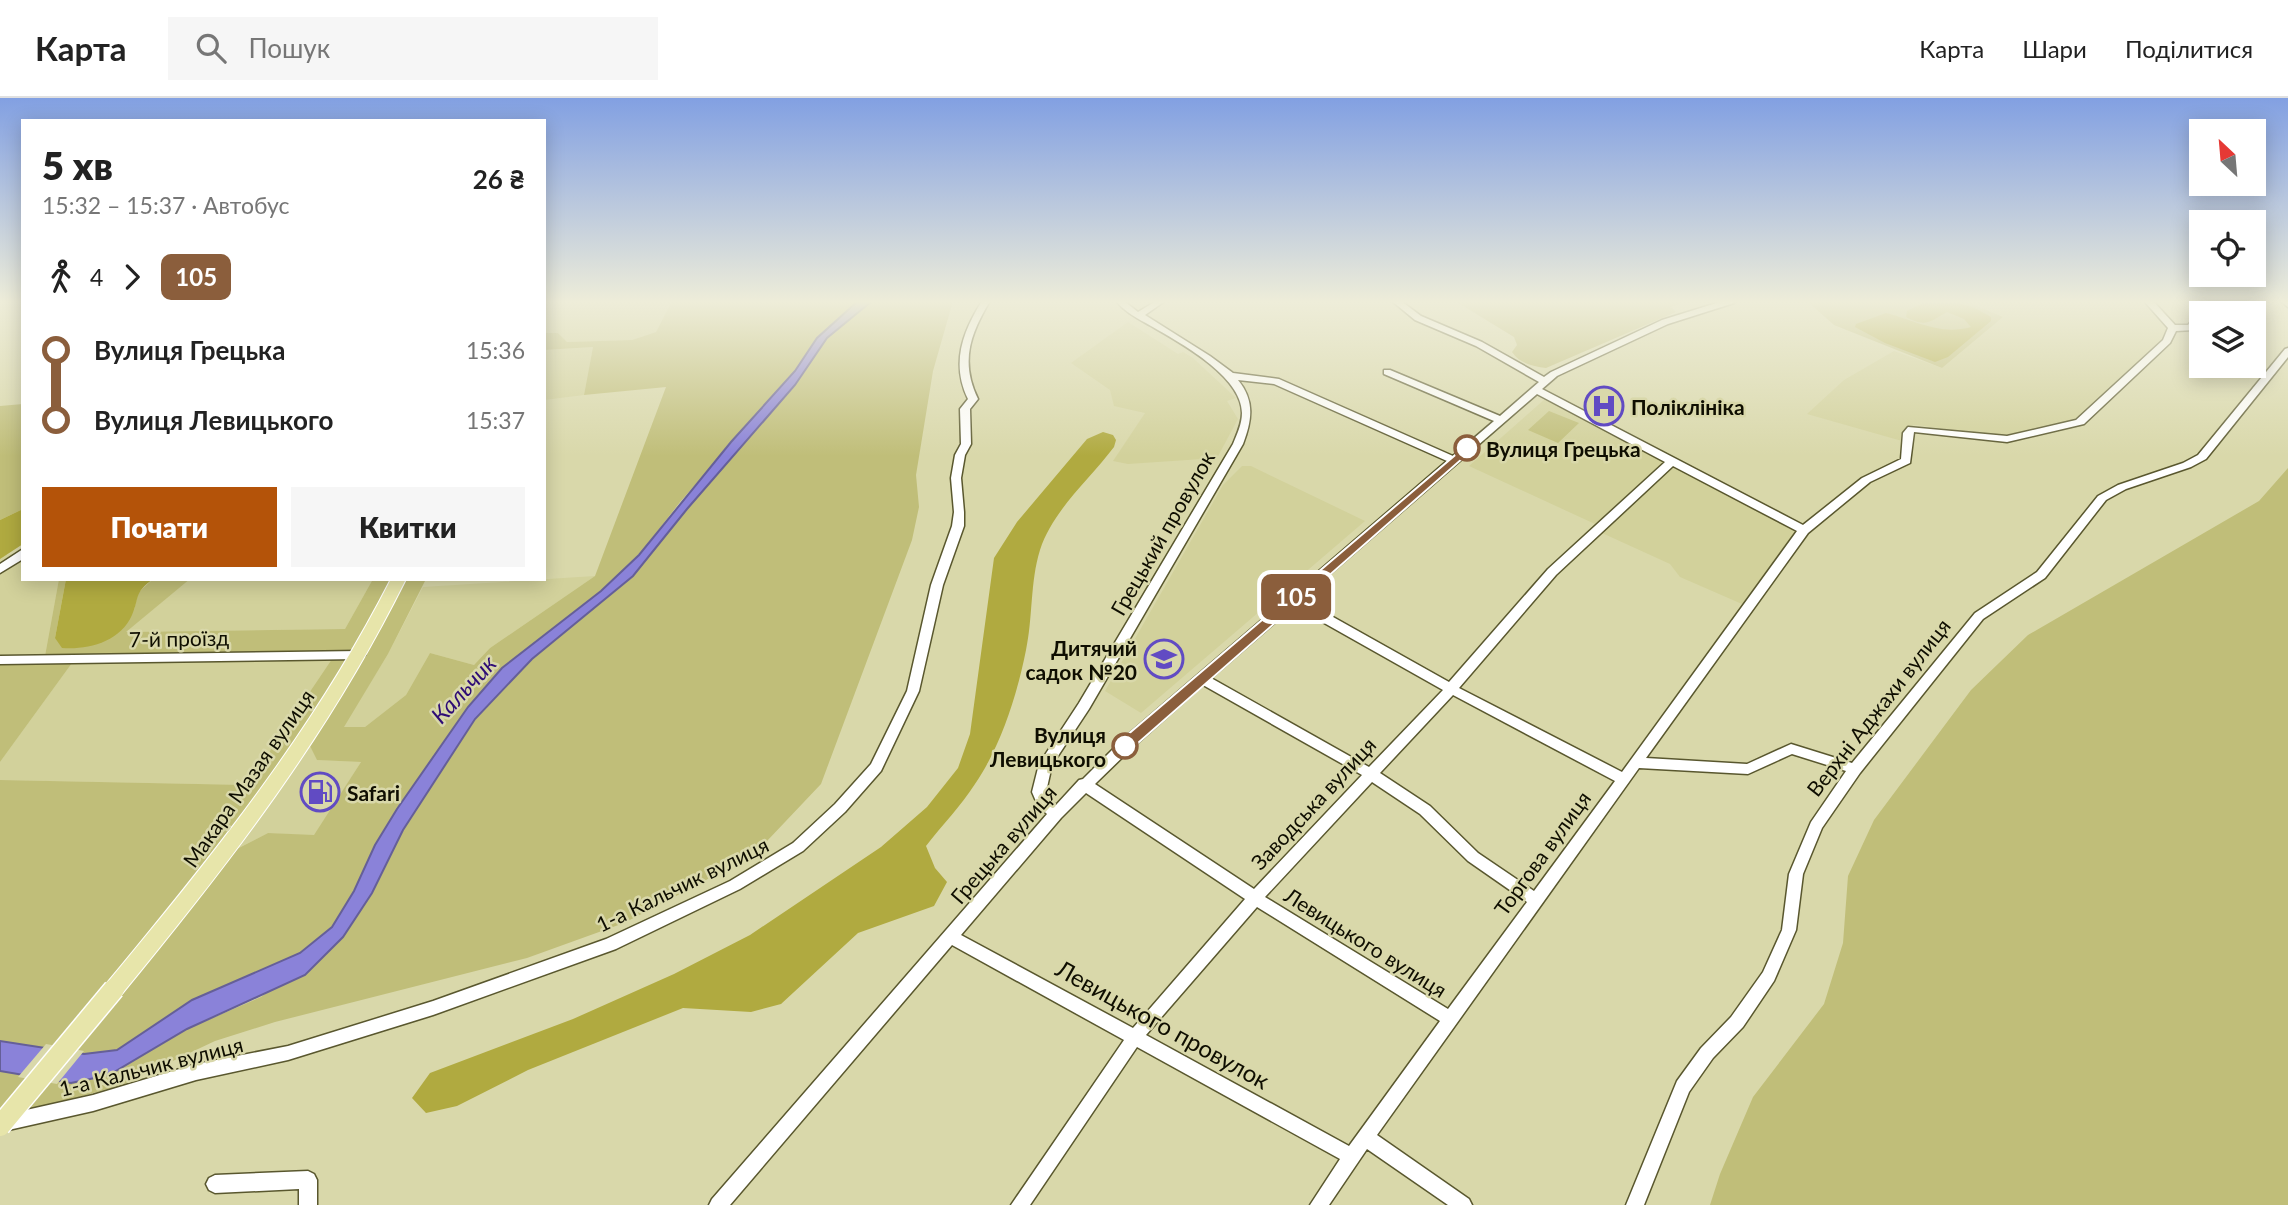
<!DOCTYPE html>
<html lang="uk">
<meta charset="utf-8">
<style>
:root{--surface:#fff;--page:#f6f6f6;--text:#222;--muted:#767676;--line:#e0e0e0;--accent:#b45309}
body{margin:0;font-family:Lato,sans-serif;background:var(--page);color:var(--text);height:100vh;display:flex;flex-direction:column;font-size:26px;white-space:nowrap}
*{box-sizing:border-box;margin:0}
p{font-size:23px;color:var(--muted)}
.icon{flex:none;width:38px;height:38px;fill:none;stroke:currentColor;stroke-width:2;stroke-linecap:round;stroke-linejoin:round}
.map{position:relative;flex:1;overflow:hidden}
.side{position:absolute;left:21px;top:21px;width:525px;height:462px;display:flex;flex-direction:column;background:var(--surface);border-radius:0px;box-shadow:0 4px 18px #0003}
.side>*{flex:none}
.badge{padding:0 14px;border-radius:10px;font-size:24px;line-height:46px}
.needle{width:46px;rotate:334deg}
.controls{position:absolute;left:2189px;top:21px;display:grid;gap:14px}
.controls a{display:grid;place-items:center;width:77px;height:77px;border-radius:0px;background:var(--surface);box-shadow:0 4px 18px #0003;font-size:35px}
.map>.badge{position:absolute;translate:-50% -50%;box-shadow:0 0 0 4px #fff}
.legs{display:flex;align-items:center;gap:10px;height:77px;padding:0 21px;font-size:23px}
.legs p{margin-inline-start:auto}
.overview{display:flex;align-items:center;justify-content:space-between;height:119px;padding:0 21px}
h1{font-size:38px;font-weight:800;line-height:52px}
.action{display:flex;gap:14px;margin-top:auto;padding:14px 21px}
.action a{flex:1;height:80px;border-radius:0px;background:var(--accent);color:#fff;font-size:28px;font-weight:800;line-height:80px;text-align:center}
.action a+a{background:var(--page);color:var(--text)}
ul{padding:0 21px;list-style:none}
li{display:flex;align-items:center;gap:24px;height:70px;font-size:26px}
li i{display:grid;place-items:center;width:10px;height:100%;margin:0 9px;background:currentColor}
li i::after{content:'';width:18px;height:18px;margin:-9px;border:5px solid;border-radius:50%;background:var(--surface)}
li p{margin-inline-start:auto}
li:first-child i{background:linear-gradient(#0000 50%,currentColor 0)}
li:last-child i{background:linear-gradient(currentColor 50%,#0000 0)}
header{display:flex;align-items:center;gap:42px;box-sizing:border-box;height:98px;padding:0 35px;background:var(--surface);border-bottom:2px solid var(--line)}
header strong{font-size:33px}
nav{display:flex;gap:38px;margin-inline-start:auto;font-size:24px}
.search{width:490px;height:63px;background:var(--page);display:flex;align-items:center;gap:18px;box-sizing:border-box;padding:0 24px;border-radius:0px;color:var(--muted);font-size:26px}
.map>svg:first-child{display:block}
</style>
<header>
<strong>Карта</strong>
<div class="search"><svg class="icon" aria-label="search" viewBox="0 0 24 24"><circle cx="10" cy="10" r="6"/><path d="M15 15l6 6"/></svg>Пошук</div>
<nav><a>Карта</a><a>Шари</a><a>Поділитися</a></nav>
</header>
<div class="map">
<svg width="2288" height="1107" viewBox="0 0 2288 1107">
<rect width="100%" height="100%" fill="#d9d8aa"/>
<!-- built -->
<path fill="#d2d19b" d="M544,203H672L656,234L632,242L566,244L558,235H544Z
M1964,203H2144L2168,229L2162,242L2076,321L2048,330L1995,338L1917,327L1908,328L1903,333L1902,343L1807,316L1844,282L1894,253L1942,270L2002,220Z
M1128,224L1178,256L1183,254L1193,260L1236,300L1227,303L1238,321L1217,360L1128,366L1113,363L1145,315L1114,308L1110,292L1071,265Z
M593,249L584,297L544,302V252Z
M1546,300L1664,363L1595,426L1469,368Z
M1242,368H1251L1365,423L1141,615L1105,593L1223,387Z
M1674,368L1796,432L1742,506L1680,479L1670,466L1602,435Z
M23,454V481H59L45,558L0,559V458Z
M595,478L490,550L474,567L430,555L406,597L365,629H343L388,556L423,489Z
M190,481H373L345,531L125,534Z
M332,561L247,687L0,682V664L72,565Z
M308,644L318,662L361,664L314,738L268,735L231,754Z"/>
<!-- green -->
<path fill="#c0be79" d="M672,203H858L817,240L795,273L680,404L639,457L601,493L502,570L468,609L397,711L375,747L354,793L332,829L300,855L192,902L117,952L84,956L67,953L231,754L268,735L314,737L361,664L317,662L308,644L403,481H426L388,556L344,629H365L406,597L430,555L474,567L490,550L595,478L666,289L584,297L593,249L544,252V235H558L567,244L632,242L656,234Z
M872,203H953L933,273L916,377L919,409L912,442L821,686L767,743L703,784L624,825L527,860L275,924L215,943L122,987L14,1017L45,980L109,977L187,931L261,899L343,839L372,795L403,732L475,622L532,561L633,478L687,411L795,288L827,240Z
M1455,203H1686L1671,209L1676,214L1546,270C1533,268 1520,266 1512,254L1517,247L1514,239Z
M1807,203H1964L2003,219L1942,270L1834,227Z
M23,306V411L0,422V308Z
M1549,313L1579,325L1558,345L1528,332Z
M2288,370V1107H1710L1720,1076L1753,999L1824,906L1843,845L1848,778L1874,722L1971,592L2028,537L2259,403Z
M59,481H66L55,540L134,512L138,495L153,481H190L126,534L345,531L373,481H397L359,553L45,558Z
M353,560L294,652L58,952L0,943V682L247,687L332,561Z
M72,565L0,664V566Z
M0,973L35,979L0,1018Z"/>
<!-- forest -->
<path fill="#b0aa40" d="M1927,203C1954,203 1968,205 1991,219V223L1948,259L1935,264L1885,245L1855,229L1856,226L1886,215C1915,222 1939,238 1971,229L1964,221L1947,214C1931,223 1926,230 1906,219L1907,213Z
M1103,334L1113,337L1116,342L1114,349C1089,382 1053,412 1040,452C1030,484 1033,520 1026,552C1017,597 1001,648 975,686C961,708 942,727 926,748L935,770L947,784L934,808L858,835L781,906L751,914L683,910L528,972L457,1008L426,1015L412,1000L430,975L573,921L674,876L750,837L881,749L927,709L958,670L970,636L994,460L1017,424L1087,341Z
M23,411V446L0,461V422Z
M66,481H153C133,496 140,499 132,517C120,544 88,552 62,550L55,540Z"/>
<!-- water -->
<path fill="#8a82d9" stroke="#655f98" stroke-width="2" d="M858,203H872L827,240L795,287L687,411L633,478L532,561L475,621L403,732L372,795L343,839L305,877L187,931L109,977L71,985L0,973V943L84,956L117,952L192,902L300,855L332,829L354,793L375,747L397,711L468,609L502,570L601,493L639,457L731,344L795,273L817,240Z"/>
<!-- pier -->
<path fill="#d9d8aa" d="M46,946L84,953L57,986L18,979Z"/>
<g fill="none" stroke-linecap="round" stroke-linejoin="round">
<defs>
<path id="minor" d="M982,203H990C970,236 960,264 978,301L970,311L971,346L965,357L961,380L964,414V428L943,487L919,593L881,673L845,714L803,753L740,791L616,851L433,917L288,962L196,982L93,1013L4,1033L0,1032V1018L4,1017L93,997L196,966L288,948L433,903L606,841L730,783L793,745L835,706L871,666L907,593L931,487L952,428L954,414L951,380L955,357L961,346L960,311L968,301C951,266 962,235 982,203Z
M1116,203H1124L1138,214L1156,203H1165L1145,217L1210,258L1233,275L1279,281L1453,358L1494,323L1384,276V272H1390L1500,318L1539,284L1476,248L1415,222L1392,203H1401L1421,218L1482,244L1544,279L1551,274L1662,222L1723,203H1735L1734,205L1668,226L1557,278L1542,291L1803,427L1862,380L1901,361L1903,335L1908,329L2007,338L2076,322L2163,242L2168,230L2144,203H2153L2175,227H2188L2208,203H2216L2207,215H2202V223L2194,232L2176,233L2170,245L2084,326L2007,344L1914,334L1910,365L1870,384L1808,435L1646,660L1747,666L1791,646L1852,665L1975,515L2037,474L2098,398L2118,387L2183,365L2198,357L2285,251L2288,250V259L2206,361L2191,369L2126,391L2106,402L2045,480L1983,521L1860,675L1822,730L1803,776L1796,832L1774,883L1743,929L1713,960L1689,994L1644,1107H1626L1677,983L1701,950L1731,919L1763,874L1782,832L1789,776L1811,724L1846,673L1792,656L1748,676L1639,670L1377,1037L1469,1101L1472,1107H1448L1367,1051L1329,1107H1310L1340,1061L1137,949L1030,1107H1011L1124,942L952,847L730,1107H709L712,1101L1047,716L1038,708L1032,694L1039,666L1079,605L1233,346C1237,336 1242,326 1242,315C1242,278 1179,244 1151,228C1137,220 1126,215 1116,203ZM1238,282L1274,286L1447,363L1122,642L1083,681L1079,682L1056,707L1049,701L1046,694L1052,667L1089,611L1243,346C1252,322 1255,303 1238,282ZM1537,296L1665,364L1548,471L1449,584L1301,501ZM1673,368L1797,433L1622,674L1459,590L1556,477ZM1294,508L1443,592L1369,669L1211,580ZM1203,587L1362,677L1254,791L1095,686L1132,650ZM1453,597L1615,683L1534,793L1478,755L1430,708L1380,675ZM1372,684L1420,716L1468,763L1527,804L1448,911L1265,799ZM1086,695L1245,801L1133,930L961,837L1061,720ZM1257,809L1440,923L1349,1048L1146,937Z
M2281,203H2288V209Z
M23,451V461L0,475V466Z
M359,553L365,557L359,561L0,566V558Z
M308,1073L314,1076L317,1082V1107H299V1091L215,1095L209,1092L206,1086L209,1080L215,1077Z"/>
<path id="major" d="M391,481H406C328,638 231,763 121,897L114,900L107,897L104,891L107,885C215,755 314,632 391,481Z"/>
</defs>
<!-- minor casing -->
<use href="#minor" stroke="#59572e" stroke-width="3"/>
<!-- major casing -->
<use href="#major" stroke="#fff" stroke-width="2"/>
<!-- minor -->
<use href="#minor" fill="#fff" fill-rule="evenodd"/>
<!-- major -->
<use href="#major" fill="#e7e5aa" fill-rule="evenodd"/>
<defs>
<path id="major-bridge" d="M0,1028L114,891"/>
</defs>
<!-- major-bridge casing -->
<use href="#major-bridge" stroke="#fff" stroke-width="23" stroke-linecap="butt"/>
<!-- major-bridge -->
<use href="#major-bridge" stroke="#e7e5aa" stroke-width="20"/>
</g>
<!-- sky -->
<linearGradient id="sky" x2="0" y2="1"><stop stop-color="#82a0e2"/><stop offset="0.57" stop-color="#eeedd9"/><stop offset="1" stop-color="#eeedd9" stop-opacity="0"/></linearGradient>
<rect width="2288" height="358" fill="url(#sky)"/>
<!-- line-1 -->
<path fill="#8b5e3c" stroke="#fff" stroke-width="2" d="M1467,347L1472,350L1471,353L1130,652H1119L1117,648L1119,644Z"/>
<!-- icons -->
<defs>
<symbol id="hospital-ring" viewBox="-11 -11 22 22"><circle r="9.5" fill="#d9d8aa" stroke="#614bc3" stroke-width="1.5"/><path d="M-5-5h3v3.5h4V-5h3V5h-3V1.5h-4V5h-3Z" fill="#614bc3"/></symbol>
<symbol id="school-ring" viewBox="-11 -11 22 22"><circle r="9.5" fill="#d9d8aa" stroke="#614bc3" stroke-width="1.5"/><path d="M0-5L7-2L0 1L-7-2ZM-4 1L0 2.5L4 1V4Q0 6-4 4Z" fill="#614bc3"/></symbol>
<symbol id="fuel-ring" viewBox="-11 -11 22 22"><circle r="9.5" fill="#d9d8aa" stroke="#614bc3" stroke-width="1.5"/><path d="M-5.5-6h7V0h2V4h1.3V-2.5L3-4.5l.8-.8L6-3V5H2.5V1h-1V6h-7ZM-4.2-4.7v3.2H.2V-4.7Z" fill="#614bc3"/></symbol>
</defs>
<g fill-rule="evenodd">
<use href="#hospital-ring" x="1582" y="286" width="44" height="44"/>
<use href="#school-ring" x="1142" y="539" width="44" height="44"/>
<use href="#fuel-ring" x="298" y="672" width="44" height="44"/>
</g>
<!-- markers -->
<g fill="#fff" stroke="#8b5e3c" stroke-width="3.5">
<circle cx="1467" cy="350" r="12"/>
<circle cx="1125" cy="648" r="12"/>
</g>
<g text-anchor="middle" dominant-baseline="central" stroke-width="5" stroke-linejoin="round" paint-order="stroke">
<!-- poi labels -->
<g font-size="21" font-weight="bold" fill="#0f0e01" stroke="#d9d8aa" text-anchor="start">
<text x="1631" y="308">Поліклініка</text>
<text x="1137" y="549" text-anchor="end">Дитячий<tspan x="1137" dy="24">садок №20</tspan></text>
<text x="347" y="694">Safari</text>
</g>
<!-- stop labels -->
<g font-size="21" font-weight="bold" fill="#0f0e01" stroke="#d9d8aa" text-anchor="start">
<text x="1486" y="350">Вулиця Грецька</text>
<text x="1106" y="636" text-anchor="end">Вулиця<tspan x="1106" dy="24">Левицького</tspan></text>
</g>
<!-- street labels -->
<g font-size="21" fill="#0f0e01" stroke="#d9d8aa">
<text transform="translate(1162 435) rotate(-60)">Грецький провулок</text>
<text transform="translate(179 540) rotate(-1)">7-й проїзд</text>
<text transform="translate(1878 609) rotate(-52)">Верхні Аджахи вулиця</text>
<text transform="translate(248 680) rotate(-55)">Макара Мазая вулиця</text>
<text transform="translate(1313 705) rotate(-47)">Заводська вулиця</text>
<text transform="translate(1003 746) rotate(-49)">Грецька вулиця</text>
<text transform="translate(1542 755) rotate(-54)">Торгова вулиця</text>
<text transform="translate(682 786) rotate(-26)">1-а Кальчик вулиця</text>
<text transform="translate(1366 844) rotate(32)">Левицького вулиця</text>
<text transform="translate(151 968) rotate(-14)">1-а Кальчик вулиця</text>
</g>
<!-- water labels -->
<g font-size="23" font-style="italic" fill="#2e0c75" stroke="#d9d8aa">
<text transform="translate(463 591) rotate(-47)">Кальчик</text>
</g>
<!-- near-street labels -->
<g font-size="24" fill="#0f0e01" stroke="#d9d8aa">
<text transform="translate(1163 926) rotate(29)">Левицького провулок</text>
</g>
</g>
</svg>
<div class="controls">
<a><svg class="needle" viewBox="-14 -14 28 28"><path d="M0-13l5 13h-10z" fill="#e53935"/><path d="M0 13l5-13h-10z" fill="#767676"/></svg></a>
<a><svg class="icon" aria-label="locate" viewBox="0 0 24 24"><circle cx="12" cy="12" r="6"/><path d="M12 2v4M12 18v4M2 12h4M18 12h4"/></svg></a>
<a><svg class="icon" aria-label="layers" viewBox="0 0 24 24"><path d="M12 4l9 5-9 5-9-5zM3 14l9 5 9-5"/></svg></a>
</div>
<b class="badge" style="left:1296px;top:499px;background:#8b5e3c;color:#fff">105</b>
<section class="side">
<div class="overview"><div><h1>5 хв</h1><p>15:32 – 15:37 · Автобус</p></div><b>26 ₴</b></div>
<div class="legs"><svg class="icon" aria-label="walk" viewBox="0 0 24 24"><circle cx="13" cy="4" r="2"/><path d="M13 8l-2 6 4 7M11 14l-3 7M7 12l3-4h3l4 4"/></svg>4<svg class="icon" aria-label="forward" viewBox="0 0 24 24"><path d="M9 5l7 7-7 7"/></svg><b class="badge" style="background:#8b5e3c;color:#fff">105</b></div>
<ul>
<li><i style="color:#8b5e3c"></i><b>Вулиця Грецька</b><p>15:36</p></li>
<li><i style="color:#8b5e3c"></i><b>Вулиця Левицького</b><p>15:37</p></li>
</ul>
<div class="action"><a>Почати</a><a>Квитки</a></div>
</section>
</div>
